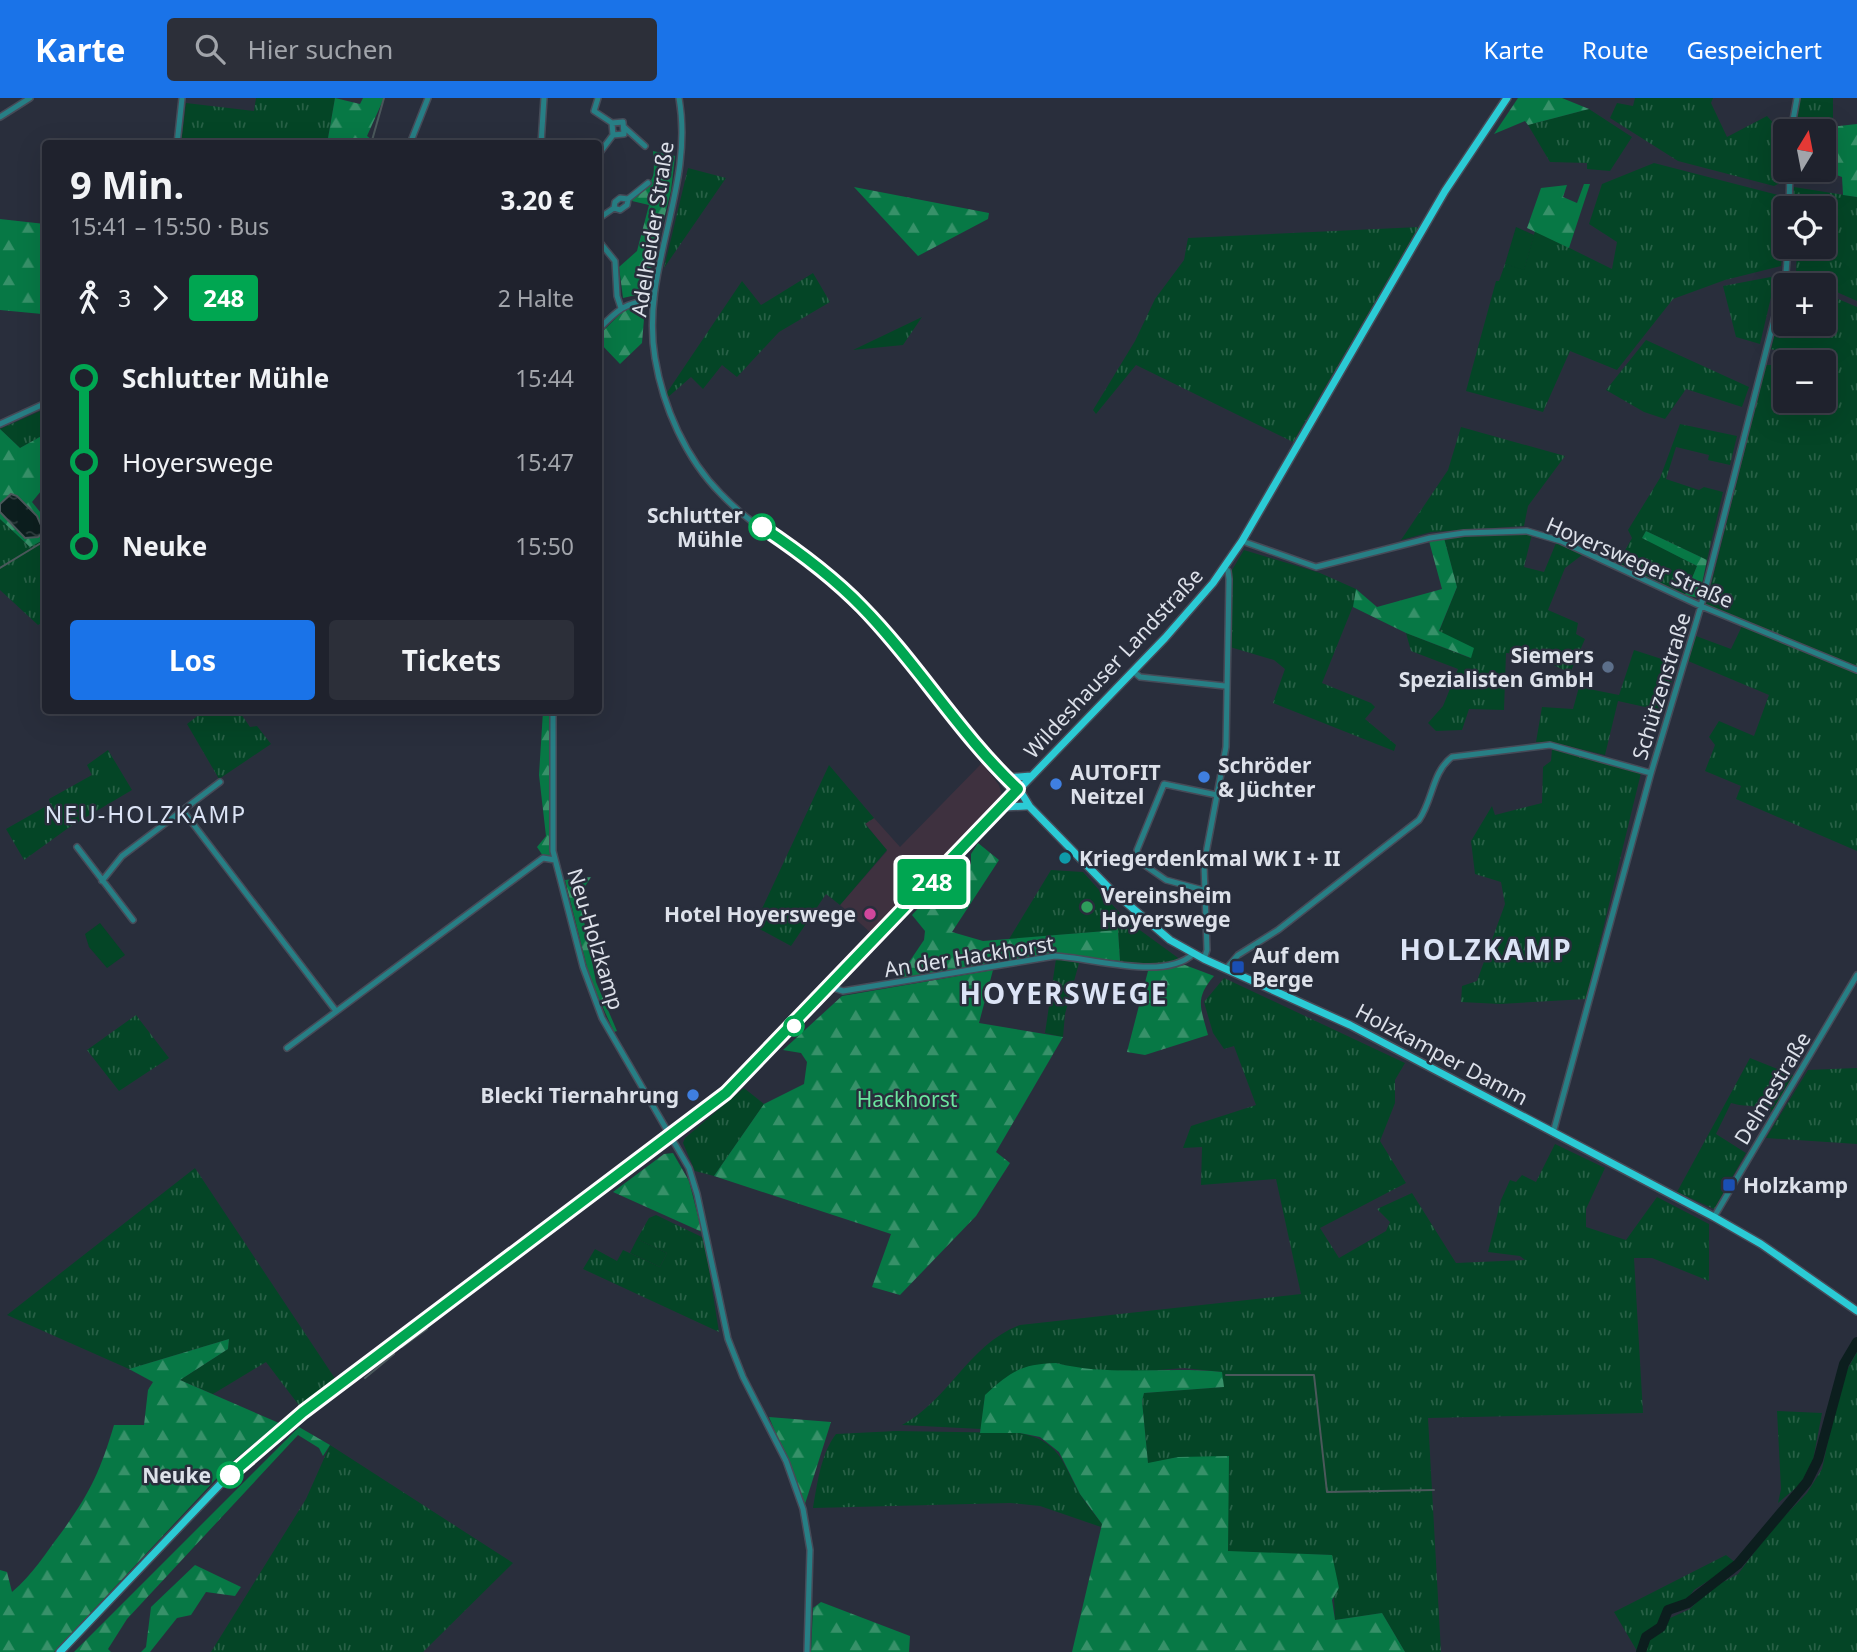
<!DOCTYPE html>
<html lang="de">
<meta charset="utf-8">
<style>
:root{--surface:#1f222d;--page:#2c2f39;--text:#f1f3f6;--muted:#a1a4aa;--line:#3c3f49;--accent:#1a73e8}
body{margin:0;font-family:"Noto Sans",sans-serif;background:var(--page);color:var(--text);height:100vh;display:flex;flex-direction:column;font-size:26px;white-space:nowrap}
*{box-sizing:border-box;margin:0}
p{font-size:23px;color:var(--muted)}
.icon{flex:none;width:38px;height:38px;fill:none;stroke:currentColor;stroke-width:2;stroke-linecap:round;stroke-linejoin:round}
.map{position:relative;flex:1;overflow:hidden}
.details{position:absolute;left:42px;top:42px;width:560px;height:574px;display:flex;flex-direction:column;background:var(--surface);border-radius:7px;box-shadow:0 7px 28px #0002,0 0 0 2px var(--line)}
.details>*{flex:none}
.badge{padding:0 14px;border-radius:5px;font-size:24px;line-height:46px}
.needle{width:46px;rotate:10deg}
.fabs{position:absolute;left:1773px;top:21px;display:grid;gap:14px}
.fabs a{display:grid;place-items:center;width:63px;height:63px;border-radius:7px;background:var(--surface);box-shadow:0 7px 28px #0002,0 0 0 2px var(--line);font-size:35px}
.map>.badge{position:absolute;translate:-50% -50%;box-shadow:0 0 0 4px #fff}
.legs{display:flex;align-items:center;gap:10px;height:77px;padding:0 28px;font-size:23px}
.legs p{margin-inline-start:auto}
.head{display:flex;align-items:center;justify-content:space-between;height:119px;padding:0 28px}
h1{font-size:38px;font-weight:700;line-height:52px}
.cta{display:flex;gap:14px;margin-top:auto;padding:14px 28px}
.cta a{flex:1;height:80px;border-radius:7px;background:var(--accent);color:#fff;font-size:28px;font-weight:700;line-height:80px;text-align:center}
.cta a+a{background:var(--page);color:var(--text)}
ul{padding:0 28px;list-style:none}
li{display:flex;align-items:center;gap:24px;height:84px;font-size:26px}
li i{display:grid;place-items:center;width:10px;height:100%;margin:0 9px;background:currentColor}
li i::after{content:'';width:18px;height:18px;margin:-9px;border:5px solid;border-radius:50%;background:var(--surface)}
li p{margin-inline-start:auto}
li:first-child i{background:linear-gradient(#0000 50%,currentColor 0)}
li:last-child i{background:linear-gradient(currentColor 50%,#0000 0)}
header{display:flex;align-items:center;gap:42px;box-sizing:border-box;height:98px;padding:0 35px;background:var(--accent);color:#fff}
header strong{font-size:33px}
nav{display:flex;gap:38px;margin-inline-start:auto;font-size:24px}
.search{width:490px;height:63px;background:var(--page);display:flex;align-items:center;gap:18px;box-sizing:border-box;padding:0 24px;border-radius:7px;color:var(--muted);font-size:26px}
.map>svg:first-child{display:block}
</style>
<header>
<strong>Karte</strong>
<div class="search"><svg class="icon" aria-label="search" viewBox="0 0 24 24"><circle cx="10" cy="10" r="6"/><path d="M15 15l6 6"/></svg>Hier suchen</div>
<nav><a>Karte</a><a>Route</a><a>Gespeichert</a></nav>
</header>
<div class="map">
<svg width="1857" height="1554" viewBox="0 0 1857 1554">
<defs>
<pattern id="grass-tufts" width="24" height="20" patternUnits="userSpaceOnUse" patternTransform="scale(1.75)"><rect width="24" height="20" fill="#044526"/><path d="M3 7l-1-3M5 7V3M7 7l1-3M15 17l-1-3M17 17v-4M19 17l1-3" fill="none" stroke="#286046"/></pattern>
<pattern id="forest-firs" width="22" height="20" patternUnits="userSpaceOnUse" patternTransform="scale(1.75)"><rect width="22" height="20" fill="#077845"/><path d="M5 1l3.5 6h-7zM16 11l3.5 6h-7z" fill="#379169"/></pattern>
<pattern id="water-ripples" width="26" height="14" patternUnits="userSpaceOnUse" patternTransform="scale(1.75)"><rect width="26" height="14" fill="#0c1e1e"/><path d="M2 4q2-2 4 0t4 0M15 11q2-2 4 0t4 0" fill="none" stroke="#2f3e3f"/></pattern>
</defs>
<rect width="100%" height="100%" fill="#292e3c"/>
<!-- commercial -->
<path fill="#3e313f" d="M982,665L999,687L1002,697L872,836L840,807L887,753L865,725L874,720L900,749Z"/>
<!-- grass -->
<path fill="url(#grass-tufts)" fill-rule="evenodd" d="M256,0H335L327,45L181,46L186,5L254,13Z
M1635,0H1713L1711,5L1727,39L1767,18L1785,38L1784,83L1774,88L1678,63L1610,20L1617,5L1633,8Z
M1801,0H1833V28L1794,33L1795,14Z
M1589,11L1632,39L1610,73L1587,71V65L1550,64L1528,27Z
M1654,65L1786,99L1781,168L1725,182L1673,201L1617,272L1570,253L1543,314L1466,293L1496,183H1499L1505,166L1524,171L1535,133L1612,171L1617,144L1589,126L1602,86Z
M688,70L726,80L664,170Z
M1794,89L1857,99V203L1796,176L1797,149H1824V110H1792Z
M1419,129L1293,344L1136,267L1096,316L1093,312L1135,243L1155,201L1184,162L1188,140Z
M813,175L830,204L779,234L737,279L722,267L703,291L691,279L667,300L666,296L742,183L761,207Z
M1776,178L1760,246L1736,239L1723,188Z
M1824,195L1857,209V569L1706,507L1766,267H1773L1777,253L1771,251L1785,198V226H1824ZM1785,264H1824V303H1785Z
M922,219L903,247L853,252Z
M1646,242L1749,289L1742,309L1686,291L1665,321L1644,314L1606,292Z
M45,311V336L20,350L0,331Z
M1680,326L1737,338L1730,367L1708,362L1709,357L1676,349L1666,381L1699,392L1704,389L1723,394L1707,462L1646,433L1643,440L1697,468L1685,497L1618,465L1632,440L1628,432L1660,380Z
M1461,329L1565,358L1528,408L1524,428L1431,434L1401,442L1448,372Z
M0,421L30,449L45,441V523L38,527L0,492Z
M1497,434L1532,436L1524,469L1544,474L1556,445L1582,457L1565,470L1548,512L1578,525L1576,536L1585,541L1570,575L1533,557L1506,555L1504,612L1469,611L1462,632L1436,633L1428,625L1443,608L1458,571L1411,553L1406,535L1470,560L1473,550L1439,534L1457,489L1444,440Z
M1244,452L1320,475L1356,491L1357,498L1322,585L1371,605L1375,609L1365,621L1396,647L1394,653L1273,605L1285,571L1274,562L1230,549L1232,472Z
M1742,528L1857,575V753L1736,701L1741,688L1705,673L1715,647L1709,639L1719,623L1754,638L1769,597L1688,563L1696,538L1731,551Z
M1634,552L1677,566L1663,613L1618,603L1605,657L1551,644H1536L1542,609L1573,611L1579,589L1619,597Z
M204,613H239L250,629L257,628L271,646L219,681L187,626Z
M1552,651L1641,675L1586,901L1500,906L1461,904L1462,888L1477,883L1505,806L1501,784L1475,776L1471,743L1492,708L1495,717L1542,705L1543,669L1551,663Z
M108,652L132,692L71,728L24,762L6,731L50,706L49,701L92,677L87,667Z
M829,667L874,720L865,726L887,752L840,807L826,796L791,848L754,828Z
M1051,772L1083,774L1126,822L1181,862L1146,869L1120,863L1118,832L1009,841Z
M1056,861L1079,865L1065,916L1063,939L1045,935Z
M1224,880L1405,965L1395,982V1005L1380,1043L1406,1085L1320,1130L1339,1160L1386,1133L1390,1124L1377,1111L1412,1095L1456,1165L1525,1162L1520,1158L1488,1154L1501,1102L1510,1082L1516,1084L1522,1077L1536,1084L1555,1046L1605,1070L1586,1111V1129L1626,1142L1657,1099L1709,1126V1183L1652,1160H1634L1643,1315L1428,1320L1441,1554H1405L1382,1515L1335,1522L1332,1457L1228,1454L1178,1359L1148,1366L1142,1303L1144,1295L1223,1289L1222,1274L1184,1270L1132,1274L1082,1272L1056,1265L985,1297L981,1331L902,1327C949,1302 969,1246 1020,1227L1301,1196L1276,1081L1201,1087L1202,1049L1183,1050L1191,1028L1256,1007L1234,948L1224,951L1213,935L1204,904Z
M136,917L169,960L119,993L87,952Z
M1750,960L1795,978L1771,1014C1753,1005 1748,1010 1731,1005L1716,1036L1746,1055L1714,1111L1677,1094Z
M1857,970V1046L1766,1040L1808,972Z
M744,990L764,1006L714,1078L695,1073L683,1045L685,1040Z
M195,1070L336,1282L301,1310L266,1264L213,1296L180,1282L228,1251L229,1241L129,1271L7,1217Z
M656,1117L704,1140L719,1234L583,1171L595,1151L617,1163L623,1152L660,1169L667,1155L637,1141L649,1120Z
M1857,1254V1554H1645L1649,1540L1663,1531L1668,1521L1690,1511L1710,1491L1738,1476L1771,1432L1807,1395L1822,1371L1841,1283Z
M1777,1313L1822,1315L1810,1378L1778,1405L1781,1391Z
M896,1333L1020,1335C1060,1344 1061,1362 1079,1394C1085,1405 1094,1415 1102,1426L1101,1429L1040,1408L1010,1405L813,1410C817,1387 821,1355 836,1336Z
M330,1347L513,1465L423,1554H211L306,1401Z
M1726,1457L1736,1465L1694,1492L1685,1504L1667,1510L1660,1524L1643,1538L1642,1548L1637,1553L1614,1514Z"/>
<!-- forest -->
<path fill="url(#forest-firs)" d="M335,0L360,6L363,0H384L367,38L376,45L327,46Z
M1518,0H1562L1589,11L1528,27L1525,23L1494,36Z
M1857,26V99L1843,97L1842,79L1831,75L1832,50H1824V33H1794Z
M653,53L675,58L671,93L645,195L623,200L619,169L637,153L649,107L632,103C648,78 657,93 653,53Z
M1584,86H1590L1569,150L1527,130L1541,90L1567,87L1563,99L1577,105Z
M854,89L989,115L988,121L918,158Z
M0,121L45,126L46,189L42,216L0,212Z
M635,209H645L642,245L620,266L599,244V237L624,212Z
M0,331L20,350L45,336V395L41,393L32,404L45,420V441L30,449L0,421V414L12,424L43,426L17,398L0,406Z
M1646,433L1707,462L1699,500L1685,497L1697,468L1642,440Z
M1444,440L1457,489L1439,533L1474,550L1471,560L1406,535L1353,509L1356,491L1377,509L1442,491L1429,443Z
M543,613H550L551,757L543,758L537,749L546,738L539,677Z
M978,745L999,762L952,834L983,843L1118,832L1120,863L1055,856L897,882L924,842L925,833L912,817L939,788L947,792L971,766V756Z
M591,779L579,798L596,884L617,933L614,934L590,881L565,782Z
M1185,867L1214,878C1194,901 1201,910 1208,937L1145,957L1127,954L1148,873Z
M993,872L979,925L1063,939L996,1054L1010,1065L976,1118L900,1197L872,1189L891,1136L714,1078L764,1006L804,986L807,964L801,955L783,952L842,898Z
M673,1055L689,1083L702,1134L613,1094L664,1056Z
M229,1241L228,1251L180,1282L279,1325L232,1364L54,1554H0V1472L7,1474L12,1494C33,1476 45,1456 61,1435C90,1395 100,1374 114,1327H144L148,1292L153,1284L129,1271Z
M1056,1265C1111,1279 1167,1268 1222,1274L1224,1289L1144,1295L1142,1303L1148,1365L1178,1359L1229,1358L1228,1453L1332,1457L1339,1490L1332,1502L1335,1522L1382,1515L1405,1554H1072L1102,1426L1080,1396L1059,1354L1040,1339L1020,1335H980L985,1297C1010,1274 1021,1266 1056,1265Z
M769,1319L831,1324L805,1406Z
M299,1329L330,1347L323,1358L319,1350L298,1337L127,1521L108,1551L111,1554H74Z
M195,1467L241,1489L235,1498L206,1494L191,1517L177,1520L150,1554H141L146,1549L151,1509Z
M821,1504L910,1538L909,1554H811L813,1510Z"/>
<!-- green -->
<path fill="#044526" d="M1516,129L1534,137L1524,172L1505,166Z
M100,825L125,857L107,870L89,849L85,836Z
M637,1141L667,1155L660,1169L630,1155Z"/>
<!-- water -->
<path fill="url(#water-ripples)" stroke="#4b585b" stroke-width="2" d="M11,396L17,398L37,418L44,434L38,439L25,440L0,414V406Z"/>
<g fill="none" stroke-linecap="round" stroke-linejoin="round">
<!-- stream -->
<path stroke="#4b585b" stroke-width="2" d="M371,46L384,0
M0,470L46,442
M597,1086L663,1036
M568,1108L593,1090
M519,1145L564,1111
M452,1195L515,1148
M425,1215L445,1201
M402,1249L427,1231
M1226,1277H1314L1327,1394L1434,1392
M365,1280L394,1256
M294,1328L341,1291"/>
<!-- river -->
<path stroke="#0c1e1e" stroke-width="10" d="M1641,1554L1646,1539L1661,1529L1668,1512L1688,1505L1738,1466L1807,1384L1818,1362L1844,1266L1857,1244"/>
<defs>
<path id="minor" d="M598,0L594,13L612,25
M679,0C695,90 640,171 655,260C663,309 686,361 721,396C764,441 823,465 865,511C918,570 963,636 1014,696
M0,19L30,0
M624,29L645,48
M1791,33L1797,0
M411,43L428,0
M177,46L182,0
M541,46L544,0
M598,57L613,37L612,25L623,24L624,36L613,37
M614,110L620,112L627,107L628,101L648,85
M1789,110L1790,72
M598,121L614,110L615,104L620,100L628,101
M598,142L615,163L617,198L621,210
M598,232C615,214 627,202 653,203
M0,326L46,305
M1242,443L1316,469L1430,440L1464,435L1527,433L1561,443L1701,508L1857,572
M1133,573L1140,579L1225,588
M553,612V753L583,869L602,920L689,1070L697,1096L728,1241L743,1279L786,1363L803,1411L810,1452L807,1554
M184,714L336,913
M77,749L133,822
M102,783L122,758L220,684
M1203,792L1166,782L1140,764L1137,752L1164,686L1217,697
M1204,861L1207,852L1204,766L1226,649L1229,481L1228,473L1224,469
M1226,871L1238,857L1278,832L1419,722C1433,702 1432,674 1452,659L1550,647L1651,675
M830,889L843,893L1055,858C1093,860 1165,883 1193,856
M287,950L543,760L555,762
M1553,1035L1651,675L1701,508L1786,175L1788,149
M1714,1119L1857,877"/>
<path id="major" d="M1006,680L1031,678
M1019,691L1030,709L1109,790L1170,842L1204,861L1350,927L1714,1119L1761,1146L1857,1213
M1003,709L1026,708
M60,1554L227,1379L284,1329L726,995L1165,540L1213,485L1242,443L1445,93L1507,0"/>
</defs>
<!-- minor casing -->
<use href="#minor" stroke="#464b58" stroke-width="8"/>
<!-- major casing -->
<use href="#major" stroke="#464b58" stroke-width="10"/>
<!-- minor -->
<use href="#minor" stroke="#277f85" stroke-width="5"/>
<!-- major -->
<use href="#major" stroke="#2bcbd5" stroke-width="7"/>
</g>
<g fill="none" stroke-linecap="round" stroke-linejoin="round">
<defs>
<path id="line-1" d="M230,1377L303,1314L726,995L1018,691C960,637 918,566 862,509C832,478 798,453 762,429"/>
</defs>
<!-- line-1 casing -->
<use href="#line-1" stroke="#fff" stroke-width="16"/>
<!-- line-1 -->
<use href="#line-1" stroke="#00a651" stroke-width="10"/>
</g>
<!-- markers -->
<g fill="#fff" stroke="#00a651" stroke-width="3.5">
<circle cx="762" cy="429" r="12"/>
<circle cx="794" cy="928" r="9"/>
<circle cx="230" cy="1377" r="12"/>
</g>
<circle fill="#5c6f8a" stroke="#292e3c" stroke-width="2.5" cx="1608" cy="569" r="7"/>
<g fill="#3f7fe0" stroke="#292e3c" stroke-width="2.5">
<circle cx="1204" cy="679" r="7"/>
<circle cx="1056" cy="686" r="7"/>
<circle cx="693" cy="997" r="7"/>
</g>
<circle fill="#0f9aa8" stroke="#292e3c" stroke-width="2.5" cx="1065" cy="760" r="7"/>
<circle fill="#2e9e5b" stroke="#292e3c" stroke-width="2.5" cx="1087" cy="809" r="7"/>
<circle fill="#d1479c" stroke="#292e3c" stroke-width="2.5" cx="870" cy="816" r="7"/>
<g fill="#1a4fb4" stroke="#292e3c" stroke-width="2.5">
<rect x="1231" y="862" width="14" height="14" rx="3.5"/>
<rect x="1722" y="1080" width="14" height="14" rx="3.5"/>
</g>
<g text-anchor="middle" dominant-baseline="central" stroke-width="5" stroke-linejoin="round" paint-order="stroke">
<!-- street labels -->
<g font-size="21" fill="#dde1ea" stroke="#292e3c">
<text transform="translate(652 131) rotate(-81)">Adelheider Straße</text>
<text transform="translate(1640 464) rotate(23)">Hoyersweger Straße</text>
<text transform="translate(1113 565) rotate(-47)">Wildeshauser Landstraße</text>
<text transform="translate(1661 588) rotate(-73)">Schützenstraße</text>
<text transform="translate(596 841) rotate(73)">Neu-Holzkamp</text>
<text transform="translate(969 858) rotate(-9)">An der Hackhorst</text>
<text transform="translate(1442 956) rotate(28)">Holzkamper Damm</text>
<text transform="translate(1772 990) rotate(-59)">Delmestraße</text>
</g>
<!-- stop labels -->
<g font-size="21" font-weight="bold" fill="#dde1ea" stroke="#292e3c" text-anchor="end">
<text x="743" y="417">Schlutter<tspan x="743" dy="24">Mühle</tspan></text>
<text x="211" y="1377">Neuke</text>
</g>
<!-- poi labels -->
<g font-size="21" font-weight="bold" fill="#dde1ea" stroke="#292e3c" text-anchor="start">
<text x="1594" y="557" text-anchor="end">Siemers<tspan x="1594" dy="24">Spezialisten GmbH</tspan></text>
<text x="1218" y="667">Schröder<tspan x="1218" dy="24">&amp; Jüchter</tspan></text>
<text x="1070" y="674">AUTOFIT<tspan x="1070" dy="24">Neitzel</tspan></text>
<text x="1079" y="760">Kriegerdenkmal WK I + II</text>
<text x="1101" y="797">Vereinsheim<tspan x="1101" dy="24">Hoyerswege</tspan></text>
<text x="856" y="816" text-anchor="end">Hotel Hoyerswege</text>
<text x="1252" y="857">Auf dem<tspan x="1252" dy="24">Berge</tspan></text>
<text x="679" y="997" text-anchor="end">Blecki Tiernahrung</text>
<text x="1743" y="1087">Holzkamp</text>
</g>
<!-- park labels -->
<g font-size="21" fill="#6ae59e" stroke="#292e3c">
<text x="907" y="1001">Hackhorst</text>
</g>
<!-- neighbourhood labels -->
<g font-size="23" letter-spacing="2" fill="#dce4f6" stroke="#292e3c">
<text x="146" y="716">NEU-HOLZKAMP</text>
</g>
<!-- district labels -->
<g font-size="28" font-weight="bold" letter-spacing="2" fill="#dce4f6" stroke="#292e3c">
<text x="1486" y="851">HOLZKAMP</text>
<text x="1064" y="895">HOYERSWEGE</text>
</g>
</g>
</svg>
<div class="fabs">
<a><svg class="needle" viewBox="-14 -14 28 28"><path d="M0-13l5 13h-10z" fill="#e53935"/><path d="M0 13l5-13h-10z" fill="#a1a4aa"/></svg></a>
<a><svg class="icon" aria-label="locate" viewBox="0 0 24 24"><circle cx="12" cy="12" r="6"/><path d="M12 2v4M12 18v4M2 12h4M18 12h4"/></svg></a>
<a>+</a>
<a>−</a>
</div>
<b class="badge" style="left:932px;top:784px;background:#00a651;color:#fff">248</b>
<section class="details">
<div class="head"><div><h1>9 Min.</h1><p>15:41 – 15:50 · Bus</p></div><b>3.20 €</b></div>
<div class="legs"><svg class="icon" aria-label="walk" viewBox="0 0 24 24"><circle cx="13" cy="4" r="2"/><path d="M13 8l-2 6 4 7M11 14l-3 7M7 12l3-4h3l4 4"/></svg>3<svg class="icon" aria-label="forward" viewBox="0 0 24 24"><path d="M9 5l7 7-7 7"/></svg><b class="badge" style="background:#00a651;color:#fff">248</b><p>2 Halte</p></div>
<ul>
<li><i style="color:#00a651"></i><b>Schlutter Mühle</b><p>15:44</p></li>
<li><i style="color:#00a651"></i><span>Hoyerswege</span><p>15:47</p></li>
<li><i style="color:#00a651"></i><b>Neuke</b><p>15:50</p></li>
</ul>
<div class="cta"><a>Los</a><a>Tickets</a></div>
</section>
</div>
